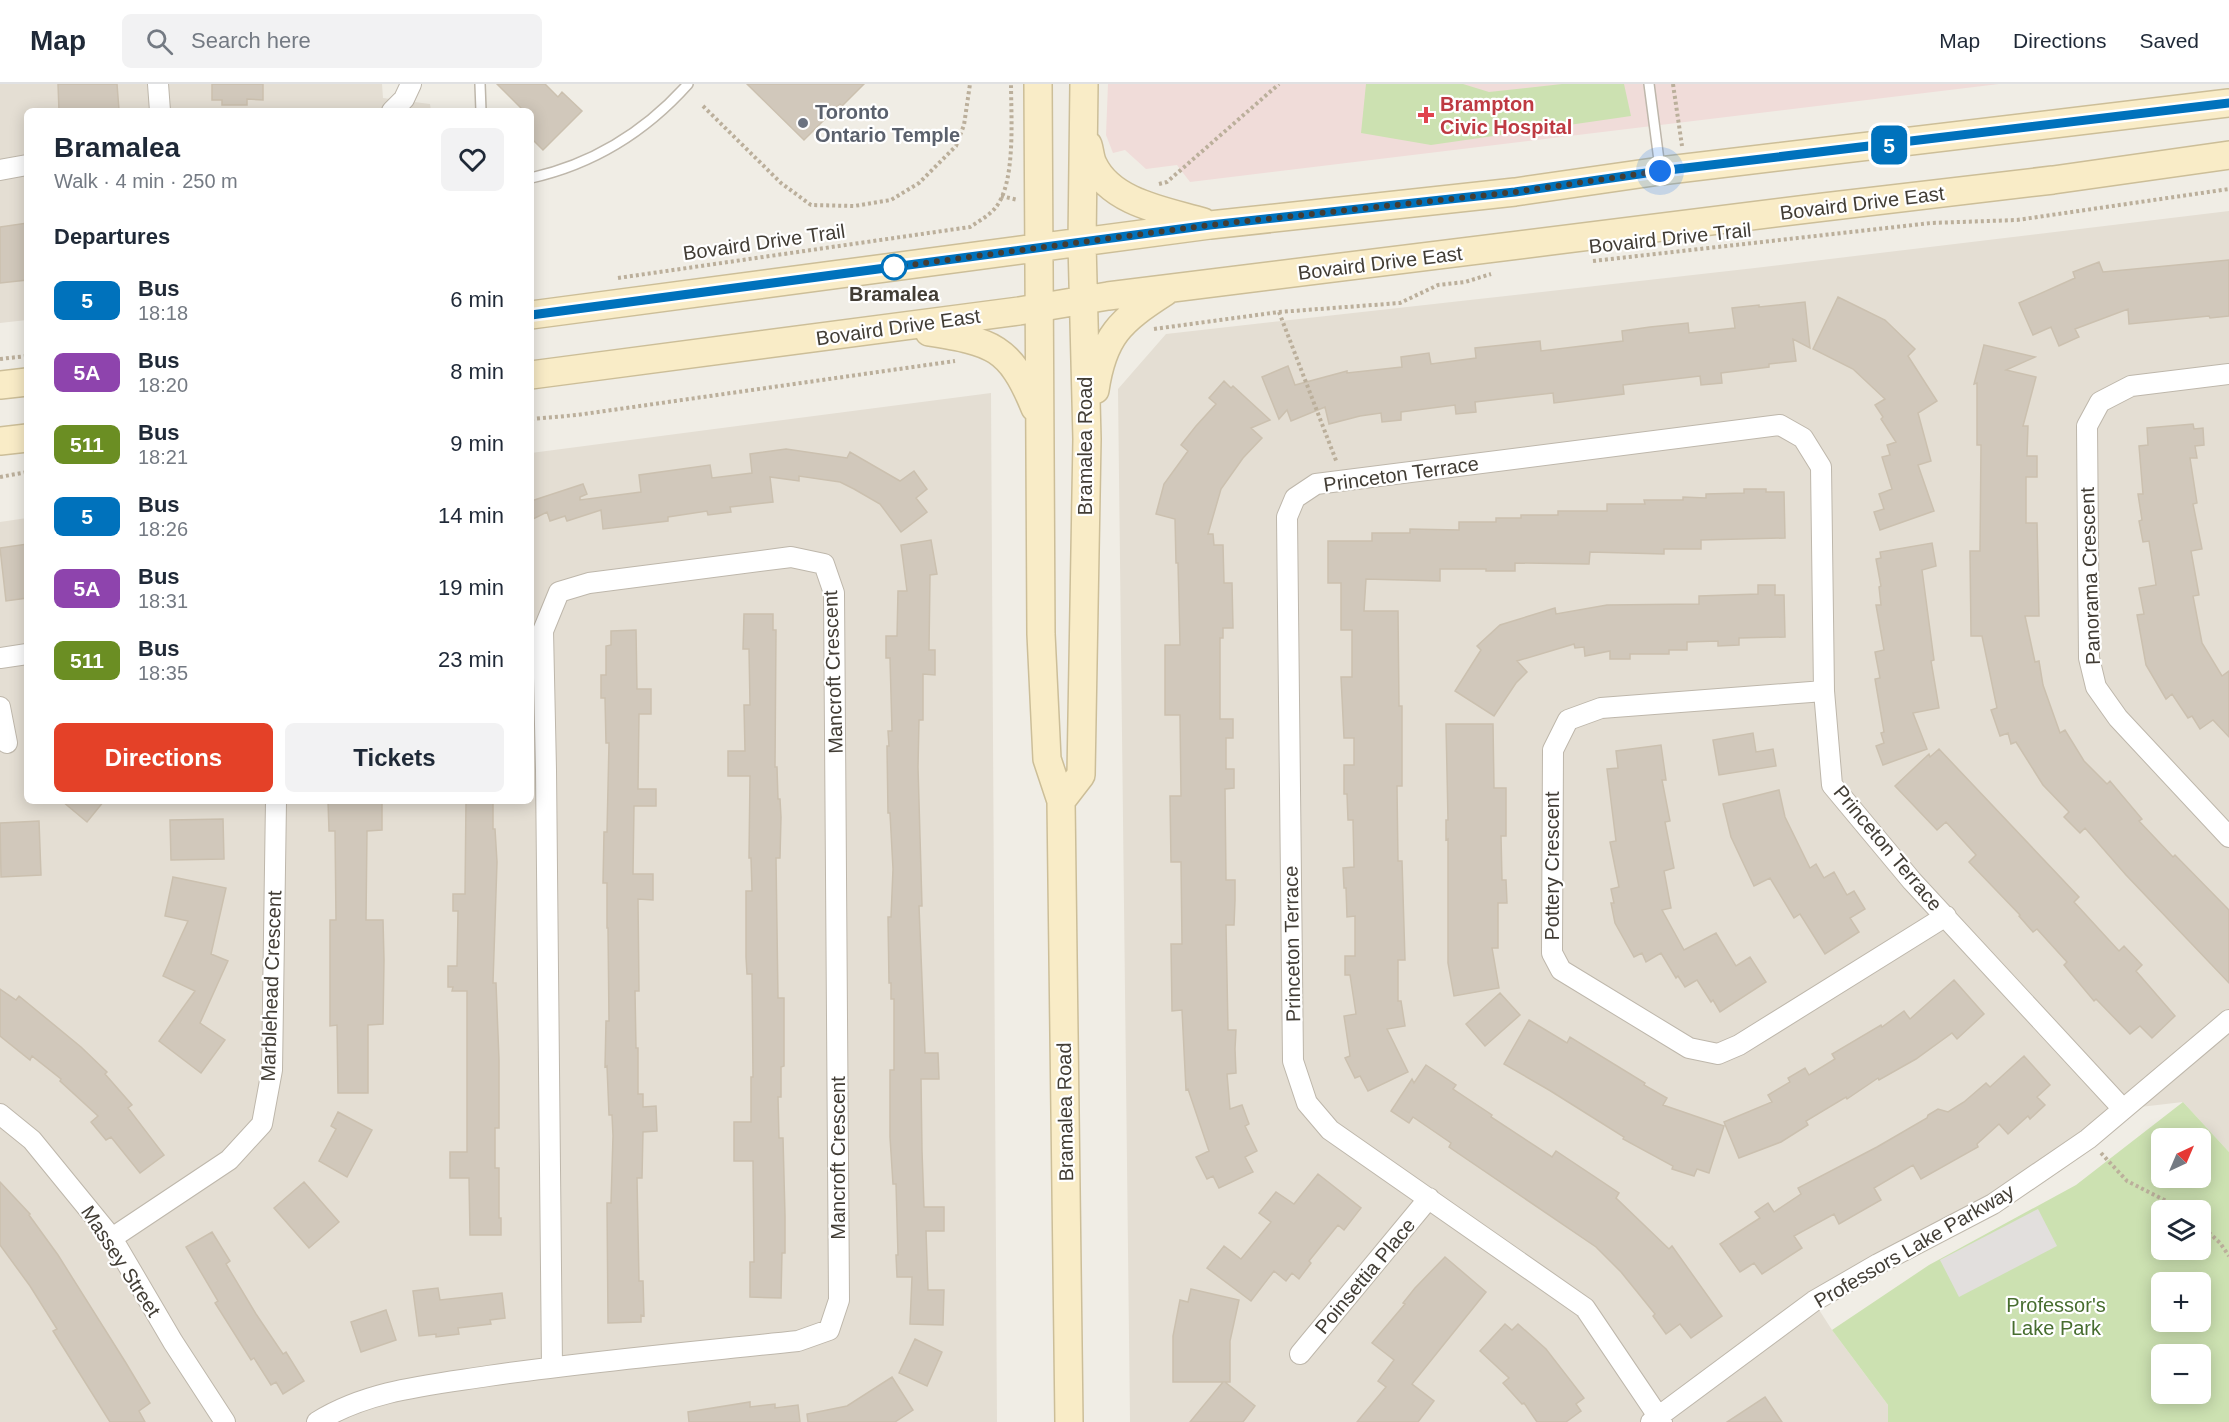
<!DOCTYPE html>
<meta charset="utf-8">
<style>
:root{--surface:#fff;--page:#f2f2f3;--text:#1f2937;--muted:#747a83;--line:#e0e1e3;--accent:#e44128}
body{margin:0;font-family:Arial,sans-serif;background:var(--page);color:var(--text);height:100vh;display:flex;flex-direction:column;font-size:22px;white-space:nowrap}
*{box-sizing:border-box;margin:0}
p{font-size:20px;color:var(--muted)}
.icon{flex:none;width:33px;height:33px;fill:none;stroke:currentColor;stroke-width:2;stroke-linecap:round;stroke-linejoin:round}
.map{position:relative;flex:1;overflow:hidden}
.drawer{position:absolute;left:24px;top:24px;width:510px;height:696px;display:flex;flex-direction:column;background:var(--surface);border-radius:9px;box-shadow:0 3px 15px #0003}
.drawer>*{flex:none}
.badge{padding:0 12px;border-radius:9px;font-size:21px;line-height:39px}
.needle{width:39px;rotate:44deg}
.fabs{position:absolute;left:2151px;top:1044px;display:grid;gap:12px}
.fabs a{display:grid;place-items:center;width:60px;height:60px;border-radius:9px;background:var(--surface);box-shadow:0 3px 15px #0003;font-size:30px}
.you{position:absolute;width:30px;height:30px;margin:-15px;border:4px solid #fff;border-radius:50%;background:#1a73e8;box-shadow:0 0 0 9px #1a73e833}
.map>.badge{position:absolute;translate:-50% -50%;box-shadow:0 0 0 3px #fff}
h2{padding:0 30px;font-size:22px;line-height:54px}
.round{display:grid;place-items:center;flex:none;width:63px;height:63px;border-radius:9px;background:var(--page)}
.overview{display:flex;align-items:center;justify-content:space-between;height:102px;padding:0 30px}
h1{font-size:28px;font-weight:600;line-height:45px}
.action{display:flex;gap:12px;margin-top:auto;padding:12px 30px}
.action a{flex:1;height:69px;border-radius:9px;background:var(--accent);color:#fff;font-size:24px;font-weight:600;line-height:69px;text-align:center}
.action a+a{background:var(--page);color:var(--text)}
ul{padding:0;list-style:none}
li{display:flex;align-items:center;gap:18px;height:72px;padding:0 30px}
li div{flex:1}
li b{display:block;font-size:22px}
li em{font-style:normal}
li .badge{min-width:66px;font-weight:700;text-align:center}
header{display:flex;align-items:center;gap:36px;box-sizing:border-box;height:84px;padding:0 30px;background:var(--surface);border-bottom:2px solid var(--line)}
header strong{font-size:28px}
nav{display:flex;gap:33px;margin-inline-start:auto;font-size:21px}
.search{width:420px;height:54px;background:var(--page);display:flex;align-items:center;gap:15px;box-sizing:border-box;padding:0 21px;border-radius:9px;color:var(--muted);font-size:22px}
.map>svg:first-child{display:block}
</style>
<header>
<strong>Map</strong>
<div class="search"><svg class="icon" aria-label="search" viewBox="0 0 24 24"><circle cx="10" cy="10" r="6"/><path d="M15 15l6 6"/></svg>Search here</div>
<nav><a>Map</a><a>Directions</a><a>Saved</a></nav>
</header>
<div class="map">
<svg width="2229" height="1338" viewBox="0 0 2229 1338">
<rect width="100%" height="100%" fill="#f0ede5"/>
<!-- residential -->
<path fill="#e4ded3" d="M0,0H382L383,14L430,20L431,27H27V236L0,239Z
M2229,127V1068L2183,1018L2123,1025L2088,1055L1814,1218L1832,1246L1888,1321V1338H1130L1118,305L1166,250L1755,184Z
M991,309L997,1338H0V438L27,434V717H531V369Z"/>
<!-- medical -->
<path fill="#f0dcd9" d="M1108,0H1999L1190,98L1177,81L1146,85L1125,66L1113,69L1106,51Z"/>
<!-- green -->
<path fill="#cce1b1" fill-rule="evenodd" d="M1366,0H1463L1489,8L1562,0H1624L1631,32L1431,61L1361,49Z
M2183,1018L2229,1068V1338H1888V1321L1832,1246L1929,1181L2076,1101ZM2162,1054H2200V1094H2162ZM2162,1126H2200V1166H2162ZM2162,1198H2200V1238H2162ZM2162,1270H2200V1310H2162Z"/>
<!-- parking -->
<path fill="#e2dfdd" d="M2038,1125L2057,1162L1959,1213L1940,1176Z"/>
<!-- building -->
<path fill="#d1c8bb" stroke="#cbc0af" stroke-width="1.5" d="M58,0H117L119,26L59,27Z
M212,0H263V16L247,15V21H222V16H212Z
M497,0H545L558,13L562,8L582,27L543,66L531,54V27H524Z
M747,0H864L842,22L840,20L804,56Z
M27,139V196L0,199V143Z
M2229,176V232L2210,234L2209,232L2129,240L2128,225L2075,245L2079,253L2059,262L2051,243L2033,251L2019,219L2075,194L2073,188L2099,178L2103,188Z
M1838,213L1885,236L1915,265L1908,272L1937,317L1918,329L1931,377L1918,381L1934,427L1880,446L1874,428L1884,425L1879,410L1892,405L1882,373L1890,371L1887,361L1896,358L1881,335L1883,333L1875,321L1885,315L1853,285L1813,265Z
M1805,218L1810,264L1793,255L1796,277L1769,280V283L1721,289L1722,299L1701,301L1700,292L1623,301L1624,310L1554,319L1553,309L1475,318L1476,328L1456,330L1455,321L1401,328V336L1382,338L1381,329L1360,332L1329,340L1325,323L1291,337L1287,326L1279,335L1262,293L1288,282L1295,301L1347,287V289L1402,283L1401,273L1429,269L1431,280L1476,274L1475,264L1503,261L1540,257L1541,267L1623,257L1622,247L1650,243L1688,239L1689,249L1735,244L1732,224L1759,221V223Z
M1984,261L2035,273L2006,286L2036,293L2023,342H2028L2027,372H2037V393H2026V439H2037L2039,532H2025L2035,578L2039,577L2043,601L2060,649L2065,646L2084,677L2107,700L2110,697L2142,735L2139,737L2173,773L2175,771L2229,826V899L2126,791L2085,744L2080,749L2064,733L2069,728L2043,701L2016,658L2011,660L2008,649L2000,652L1991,626L1997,624L1982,552H1971L1970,467H1980L1981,361H1977V299L1974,300Z
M1224,297L1231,304L1233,302L1270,336L1251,344L1262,354L1243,374L1221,405L1208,450H1213L1214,461H1223L1224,499H1232L1233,544H1223V554H1220V635H1233V654H1226V685H1234V704L1225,705L1226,796H1235V816L1234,841H1226L1228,946H1236L1235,965L1236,989L1227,990L1230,1025L1242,1021L1249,1040L1245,1042L1257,1067L1245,1073L1253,1088L1219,1104L1213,1092L1207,1095L1196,1073L1209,1067L1188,1005L1186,1006L1182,926L1172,927L1171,860H1182L1181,778H1171L1170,712H1181L1180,631H1165V561H1180L1178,479H1176L1175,435L1156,430L1164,400L1188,367L1181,361L1196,342L1216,320L1209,314Z
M2193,340L2194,345L2203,344L2204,361L2195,362L2197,374H2190L2197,419L2193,420L2202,465L2191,467L2199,511L2193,512L2202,559L2222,592L2229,587V653L2213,636L2200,645L2192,632L2188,634L2172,610L2166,615L2146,581L2137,531L2144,530L2139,504L2156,501L2149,457L2143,458L2139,437L2142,436L2138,410H2143L2139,362L2148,361L2147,344Z
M786,365L847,374L850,368L900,397L914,387L927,405L916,414L927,428L901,448L880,420L854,405L840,398L799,392V397L770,393L773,418L730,423L731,428L708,431L707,427L668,433V437L603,445L601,426L567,437L565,432L550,437L547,428L531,436V417L583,400L587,410L580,413V416L641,408L639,391L710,381L712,394L752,389L750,370Z
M1744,405H1766V408H1784L1785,454L1701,456V465H1664V470L1590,468L1589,480L1515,479V487H1486V485H1440V497L1366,495L1364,527H1398L1399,622H1402V702H1397L1398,777H1402L1405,876H1398V917H1401L1405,942L1387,945L1408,988L1368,1007L1360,992L1355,994L1345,974L1350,972L1344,932L1356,930L1350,891H1345V872H1355V832L1347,833L1346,804H1344L1343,784L1354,783L1353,736H1348L1347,710H1344V681H1354V654H1344L1341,593H1352V546H1341V499H1328V457H1372V449H1410V445L1459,446V438H1496V434H1521V431H1558V427H1607V420H1645L1644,416H1683V413L1706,414V410L1744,409Z
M931,456L937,490L930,491L929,566H935V591L923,590V636H919L918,683L922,822H919L925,969H938L939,995H921L922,1067L924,1123H944V1147H926L928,1206H944L943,1241L910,1240L912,1193H897L896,1171H898L896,1100H893L890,1053V986H894V915H891V899H889L888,833H891L893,785L890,729H888L887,662H889L888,647H892L890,574H886V552H897L898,507H907L901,461Z
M1932,459L1936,482L1922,486L1934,576L1931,577L1939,624L1913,629L1927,665L1883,681L1876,662L1884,659L1881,649L1884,648L1875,595L1880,594L1875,568L1884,566L1876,521H1881L1879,503L1881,502L1876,475L1881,474L1880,468Z
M27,460V514L6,517L0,464Z
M1758,501H1775V511H1784L1785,553L1739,554V561L1718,562V557L1687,558V566H1669V570H1630V575H1610V567L1585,572L1584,563L1575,564L1574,560L1517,577L1527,588L1516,599L1494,632L1455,607L1481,566L1477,562L1500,541L1555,524L1556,530L1607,521L1699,520V512L1758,510Z
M744,530H773V546H776L775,683H777L778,715H780L781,733L780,774H776L778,914H784V982L781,983V1013H778L779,1054H783L785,1132V1169H782L781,1214L750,1213V1178H754L753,1077H734V1038H751V993H753L752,890H747L746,873V807H752L751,774H749L750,692H728V667H745L744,621H750L749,565H743Z
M636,546L637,605H651V630H639L638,705H656V722H634L633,790H653V816L638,815L639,907H635L636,964H638V1010H643V1023L656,1022L657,1047L643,1048L642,1094H637L639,1197H643L644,1232L641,1231V1238L608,1239L607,1119H611L613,1052L612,1031H609L607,982L605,983L606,937H609L608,844H607V799H603L604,748H607L609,659H606L605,614H601V591H606V562L611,561V547Z
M1446,640H1493L1494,704H1506V752H1501L1502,796H1506L1507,819H1498V864H1492L1499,904L1454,912L1448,879V755L1446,756V736H1448Z
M1753,649L1756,668L1773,665L1776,682L1719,691L1713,656Z
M1661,661L1666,696H1662L1670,737L1665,738L1674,784L1664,787L1671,824L1662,826L1684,866L1716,849L1736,882L1750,873L1766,898L1720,928L1713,916L1711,918L1697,896L1685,903L1678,892L1676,894L1661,869L1646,878L1642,869L1634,873L1615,839L1611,819H1614L1611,805L1619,803L1610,758L1616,757L1607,685L1618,684L1616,667Z
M1939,665L2079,813L2074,818L2119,867L2124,862L2142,881L2136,887L2175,932L2152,954L2140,942L2130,950L2096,915L2094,917L2064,881L2067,878L2037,845L2033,848L2019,832L2020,831L1969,778L1976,771L1946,738L1937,746L1895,702L1929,670L1930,673Z
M1779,706L1785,733L1810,784L1816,780L1824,794L1834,788L1847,811L1854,807L1865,825L1850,834L1859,848L1825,870L1800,830L1794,834L1770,794L1754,802L1731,753L1723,720Z
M62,717H104L87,738Z
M328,717H382V746L367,747L366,836H383L384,876L383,940L368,941V1009H338L337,941L330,942V836H336L335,747H329Z
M466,717H493V745H495L497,778L493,899H496L499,976V1044H495V1084H499V1134H501V1151H470L469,1094H450V1068H467V907H452L453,903H448V882H457L458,827H453V810H465Z
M223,735L224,775L171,776L170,736Z
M39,737L41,791L1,793L0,739Z
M173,793L226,804L211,870L228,877L200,939L225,956L201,989L159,957L195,907L163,892L188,837L165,832Z
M1954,896L1984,930L1957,955L1952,949L1916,975L1879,996L1878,994L1847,1015L1846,1013L1806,1037L1808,1041L1781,1058L1739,1074L1724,1038L1772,1018L1768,1011L1790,998L1788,994L1805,984L1809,991L1835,975L1832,970L1881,941L1882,943L1904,927L1910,935Z
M0,905L16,916L19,912L81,963L107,988L105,990L132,1021L128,1024L164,1071L140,1089L111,1053L106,1056L91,1038L98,1032L60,997L61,995L32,972L30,976L0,952Z
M1500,909L1520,931L1485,962L1466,940Z
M1529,936L1567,959L1570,953L1645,999L1644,1001L1667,1014L1663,1021L1724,1042L1709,1089L1697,1085L1694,1092L1672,1085L1673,1082L1623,1055L1624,1053L1549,1006L1504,980Z
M2024,972L2050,1001L2037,1013L2045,1021L2030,1035L2028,1032L2008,1050L1999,1040L1977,1060L1978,1063L1921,1095L1913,1081L1874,1104L1881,1116L1839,1140L1834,1130L1794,1152L1802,1164L1762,1190L1754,1179L1740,1188L1720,1160L1760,1134L1755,1128L1768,1119L1774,1128L1801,1110L1798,1104L1877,1063L1927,1034L1928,1031L1938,1025L1948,1028L1964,1018L1986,999L1990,1003Z
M1426,981L1456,1001L1453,1005L1492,1031L1491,1033L1552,1073L1556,1067L1619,1109L1616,1114L1669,1165L1672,1162L1722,1232L1691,1254L1680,1240L1666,1250L1653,1232L1655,1230L1621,1188L1596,1163L1449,1063L1451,1059L1413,1033L1409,1039L1391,1027L1412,995L1414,999Z
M338,1028L372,1046L347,1093L319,1077L336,1045L331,1042Z
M1318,1090L1361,1124L1344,1146L1338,1141L1309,1177L1311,1179L1299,1195L1292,1189L1286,1197L1274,1187L1251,1217L1207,1184L1224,1162L1241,1175L1271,1138L1259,1129L1276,1108L1294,1120Z
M0,1098L30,1130L29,1131L58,1171L126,1279L150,1319L139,1327L145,1338H110L53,1247L57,1245L30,1202L0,1161Z
M304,1098L339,1138L309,1164L274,1124Z
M212,1148L230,1177L226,1180L256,1230L283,1270L286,1268L304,1297L283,1310L276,1298L271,1301L254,1274L251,1276L215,1219L218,1217L186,1163Z
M1445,1173L1486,1208L1412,1300L1434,1317L1418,1338H1357L1386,1303L1378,1297L1394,1276L1372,1259L1405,1220L1403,1219L1415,1204Z
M438,1204L440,1216L502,1209L505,1234L490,1236L491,1240L458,1244L459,1250L436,1253V1250L419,1252L413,1207Z
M1191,1205L1239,1216L1230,1257V1298H1225L1255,1322L1243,1338H1190L1223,1298H1173V1252L1180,1216L1188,1218Z
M386,1226L396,1256L361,1268L351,1238Z
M1505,1240L1512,1246L1518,1240L1546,1265L1584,1314L1576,1320L1581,1327L1566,1338H1537L1524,1319L1522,1320L1503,1299L1509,1294L1480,1267Z
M915,1255L942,1268L927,1302L899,1289Z
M892,1293L913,1326L895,1338H808L807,1330L847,1322Z
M1765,1313L1782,1338H1727Z
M750,1318V1323L775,1320V1324L798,1321L800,1338H689L688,1328Z"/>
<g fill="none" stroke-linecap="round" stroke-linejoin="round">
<defs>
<path id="service" d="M480,0L481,27
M1649,0L1660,84
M531,94C593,80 646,47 688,0"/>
<path id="minor" d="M158,0L160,27
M392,27L404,15L411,0
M0,86L27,81
M2229,290L2131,302L2100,318L2087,342L2089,574L2096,603L2118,634L2229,753
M0,574L27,570
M1824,607L1601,624L1568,636L1553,666L1552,869L1561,886L1689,964L1718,970L1739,961L1946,832
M0,623L7,659
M0,1030L32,1056L112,1154L173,1258L225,1338
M112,1154L229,1076L262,1040L272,986L276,717
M1300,1270L1429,1114
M317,1338C368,1306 430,1301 488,1292C591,1277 694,1268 798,1257L829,1246L839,1216L834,509L824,480L791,473L589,499L559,508L543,547L546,686L552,1283
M1651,1338L1814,1217L1878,1180L1993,1120L2088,1055L2229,936
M1662,1338L1585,1224L1330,1046L1307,1019L1293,977L1287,433L1295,414L1316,400L1780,341L1803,354L1821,383L1824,607L1832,701L1912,797L2123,1025"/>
<path id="secondary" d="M1038,0L1041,550L1047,675L1061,717L1069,1338
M1088,61C1090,67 1090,74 1093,80C1111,119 1166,127 1203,138
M531,231L1210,141L1515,108L1660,87L2229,19
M929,248C992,258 1010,262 1035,324
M531,291L1019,227L1108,212L1824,123L2053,96L2229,71
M0,301L27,298
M1095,306C1103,252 1120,237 1165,208
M0,357L27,354
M1061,717L1081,691L1087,355L1082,159L1084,0"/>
</defs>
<!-- service casing -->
<use href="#service" stroke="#beb7ab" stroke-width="12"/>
<!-- minor casing -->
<use href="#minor" stroke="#beb7ab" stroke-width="22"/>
<!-- secondary casing -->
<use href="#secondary" stroke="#ccbe98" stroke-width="30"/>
<!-- path -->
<path stroke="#bbaf9b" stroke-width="4" stroke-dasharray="3 3" stroke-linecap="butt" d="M1673,0L1682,62
M703,22L781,99L811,121L854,122L891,116L919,99L956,62L964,41L970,0
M1159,100L1167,98L1279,0
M1001,112L1018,116
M1593,177L1931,139L2017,136L2229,105
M618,194L970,143C979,137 990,131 996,123C1016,98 1011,32 1011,0
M1279,228L1337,379
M1154,245L1279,228L1400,219L1438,201L1465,198L1491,190
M0,275L27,272
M531,335L577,331L955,277
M0,393L27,388
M2101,1069L2127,1097L2184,1126
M2200,1140L2220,1159L2229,1172"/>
<!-- service -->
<use href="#service" stroke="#fff" stroke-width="9"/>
<!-- minor -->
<use href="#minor" stroke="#fff" stroke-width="20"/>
<!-- secondary -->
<use href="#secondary" stroke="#f9ecc7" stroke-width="27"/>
</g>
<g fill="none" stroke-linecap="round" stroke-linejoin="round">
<defs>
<path id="line" d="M531,231L1210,141L1515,108L1660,87L2229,19"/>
</defs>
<!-- line casing -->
<use href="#line" stroke="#fff" stroke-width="14"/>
<!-- line -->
<use href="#line" stroke="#0072bc" stroke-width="9"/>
<!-- walk -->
<path stroke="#423d35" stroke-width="6" stroke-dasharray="0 10.8" d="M894,183L1210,141L1515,108L1660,87"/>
</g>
<!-- markers -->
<path fill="#e0444e" stroke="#fff" stroke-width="2" d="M1423 22h6v6h6v6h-6v6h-6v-6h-6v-6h6z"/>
<circle fill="#6b7280" stroke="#fff" stroke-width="2" cx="803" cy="39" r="6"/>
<circle fill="#fff" stroke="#0072bc" stroke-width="3" cx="894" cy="183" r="12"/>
<g text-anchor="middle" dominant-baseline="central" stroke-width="4.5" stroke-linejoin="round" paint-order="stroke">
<!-- health labels -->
<g font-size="20" font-weight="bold" fill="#be3a42" stroke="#fff" text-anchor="start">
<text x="1440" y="20">Brampton<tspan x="1440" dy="23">Civic Hospital</tspan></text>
</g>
<!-- worship labels -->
<g font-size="20" font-weight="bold" fill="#5b616d" stroke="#fff" text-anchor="start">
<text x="815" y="28">Toronto<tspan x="815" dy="23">Ontario Temple</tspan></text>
</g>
<!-- street labels -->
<g font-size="20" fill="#423d35" stroke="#fff">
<text transform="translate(1862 119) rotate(-7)">Bovaird Drive East</text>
<text transform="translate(1670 154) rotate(-6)">Bovaird Drive Trail</text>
<text transform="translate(764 158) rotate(-8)">Bovaird Drive Trail</text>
<text transform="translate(1380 179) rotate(-7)">Bovaird Drive East</text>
<text transform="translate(898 243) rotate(-8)">Bovaird Drive East</text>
<text transform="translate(1085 362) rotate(-90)">Bramalea Road</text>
<text transform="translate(1401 390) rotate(-8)">Princeton Terrace</text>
<text transform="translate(2090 492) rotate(-92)">Panorama Crescent</text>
<text transform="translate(833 588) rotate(-92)">Mancroft Crescent</text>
<text transform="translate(1888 764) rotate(50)">Princeton Terrace</text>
<text transform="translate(1552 782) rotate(-90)">Pottery Crescent</text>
<text transform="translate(1292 860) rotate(-91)">Princeton Terrace</text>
<text transform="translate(271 902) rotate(-88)">Marblehead Crescent</text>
<text transform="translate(1065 1028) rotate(-91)">Bramalea Road</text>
<text transform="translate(838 1074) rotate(-90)">Mancroft Crescent</text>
<text transform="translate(1914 1162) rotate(-30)">Professors Lake Parkway</text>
<text transform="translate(121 1177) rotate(57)">Massey Street</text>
<text transform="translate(1365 1192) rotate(-50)">Poinsettia Place</text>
</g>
<!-- stop labels -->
<g font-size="20" font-weight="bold" fill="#423d35" stroke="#fff">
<text x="894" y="210">Bramalea</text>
</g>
<!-- park labels -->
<g font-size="20" fill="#476d2f" stroke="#fff">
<text x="2056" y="1221">Professor's<tspan x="2056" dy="23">Lake Park</tspan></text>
</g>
</g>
</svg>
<div class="fabs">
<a><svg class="needle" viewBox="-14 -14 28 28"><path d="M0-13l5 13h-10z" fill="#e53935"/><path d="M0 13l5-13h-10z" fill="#747a83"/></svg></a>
<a><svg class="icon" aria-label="layers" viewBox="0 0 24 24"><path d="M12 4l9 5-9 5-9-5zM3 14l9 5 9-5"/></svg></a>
<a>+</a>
<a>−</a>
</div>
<div class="you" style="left:1660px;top:87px"></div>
<b class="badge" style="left:1889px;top:61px;background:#0072bc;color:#fff">5</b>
<section class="drawer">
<div class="overview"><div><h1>Bramalea</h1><p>Walk · 4 min · 250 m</p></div><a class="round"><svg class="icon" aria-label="heart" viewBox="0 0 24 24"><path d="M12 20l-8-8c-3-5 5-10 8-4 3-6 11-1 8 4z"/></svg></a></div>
<h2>Departures</h2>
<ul>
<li><span class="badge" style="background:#0072bc;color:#fff">5</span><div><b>Bus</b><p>18:18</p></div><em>6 min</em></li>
<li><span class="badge" style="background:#8e44ad;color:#fff">5A</span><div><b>Bus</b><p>18:20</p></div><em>8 min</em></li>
<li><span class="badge" style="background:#6b8e23;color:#fff">511</span><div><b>Bus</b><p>18:21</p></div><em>9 min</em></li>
<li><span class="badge" style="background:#0072bc;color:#fff">5</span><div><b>Bus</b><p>18:26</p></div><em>14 min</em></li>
<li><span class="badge" style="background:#8e44ad;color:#fff">5A</span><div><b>Bus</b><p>18:31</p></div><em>19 min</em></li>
<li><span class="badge" style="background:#6b8e23;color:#fff">511</span><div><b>Bus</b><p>18:35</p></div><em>23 min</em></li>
</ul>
<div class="action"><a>Directions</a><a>Tickets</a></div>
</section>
</div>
